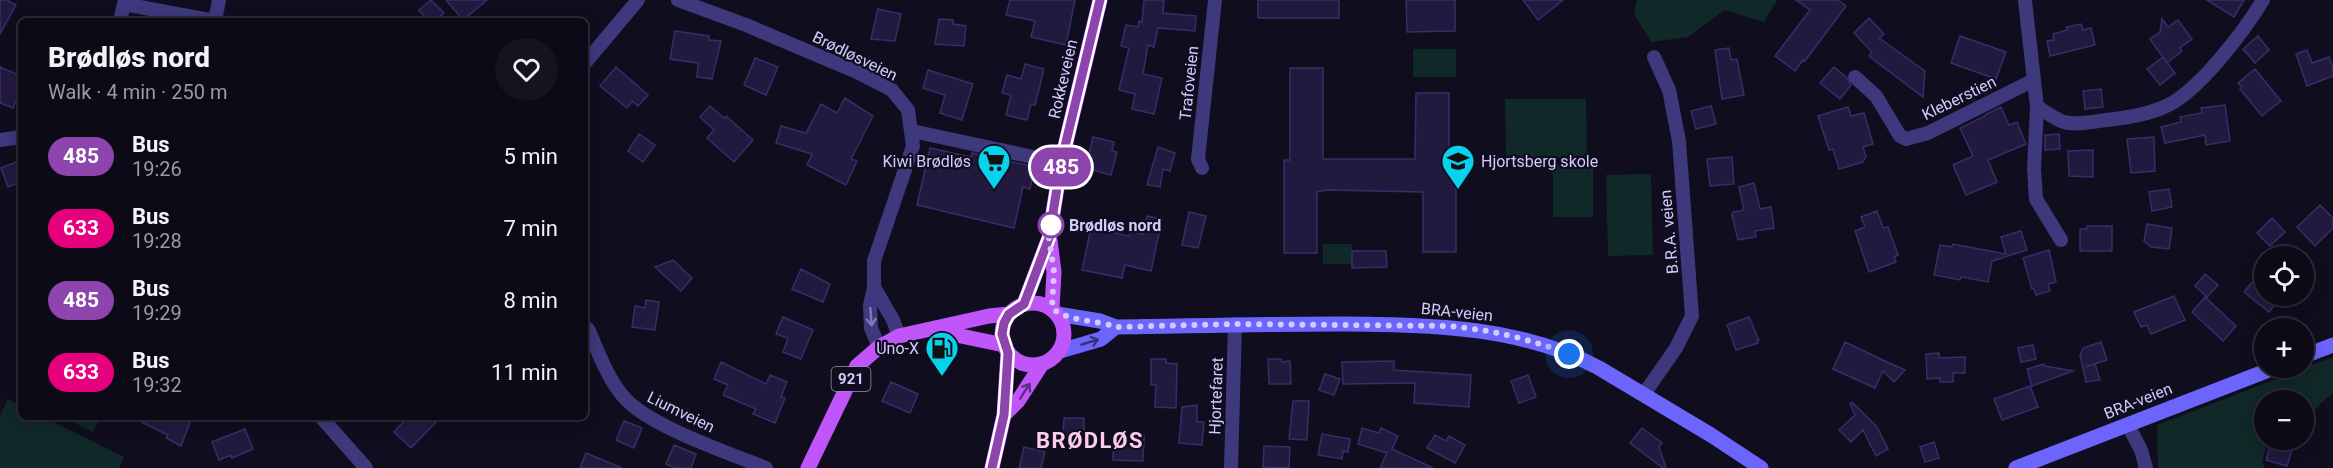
<!DOCTYPE html>
<meta charset="utf-8">
<style>
:root{--surface:#0c0a16;--page:#15131f;--text:#f1f3f6;--muted:#9a9aa1;--line:#2c2b35}
body{margin:0;font-family:Roboto,sans-serif;background:var(--page);color:var(--text);height:100vh;display:flex;flex-direction:column;font-size:22px;white-space:nowrap}
*{box-sizing:border-box;margin:0}
p{font-size:20px;color:var(--muted)}
.icon{flex:none;width:33px;height:33px;fill:none;stroke:currentColor;stroke-width:2;stroke-linecap:round;stroke-linejoin:round}
.map{position:relative;flex:1;overflow:hidden}
.details{position:absolute;left:18px;top:18px;width:570px;height:402px;display:flex;flex-direction:column;background:var(--surface);border-radius:9px;box-shadow:0 3px 15px #0003,0 0 0 2px var(--line)}
.details>*{flex:none}
.badge{padding:0 12px;border-radius:20px;font-size:21px;line-height:39px}
.buttons{position:absolute;left:2254px;top:246px;display:grid;gap:12px}
.buttons a{display:grid;place-items:center;width:60px;height:60px;border-radius:50%;background:var(--surface);box-shadow:0 3px 15px #0003,0 0 0 2px var(--line);font-size:30px}
.you{position:absolute;width:30px;height:30px;margin:-15px;border:4px solid #fff;border-radius:50%;background:#1a73e8;box-shadow:0 0 0 9px #1a73e833}
.map>.badge{position:absolute;translate:-50% -50%;box-shadow:0 0 0 3px #fff}
.round{display:grid;place-items:center;flex:none;width:63px;height:63px;border-radius:32px;background:var(--page)}
.summary{display:flex;align-items:center;justify-content:space-between;height:102px;padding:0 30px}
h1{font-size:28px;font-weight:800;line-height:45px}
ul{padding:0;list-style:none}
li{display:flex;align-items:center;gap:18px;height:72px;padding:0 30px}
li div{flex:1}
li b{display:block;font-size:22px}
li em{font-style:normal}
li .badge{min-width:66px;font-weight:700;text-align:center}
.map>svg:first-child{display:block}
</style>
<div class="map">
<svg width="2333" height="468" viewBox="0 0 2333 468">
<rect width="100%" height="100%" fill="#100d1e"/>
<!-- green -->
<path fill="#102827" d="M1637,0H1777L1764,22L1725,10L1688,37L1651,42L1634,14Z
M1413,49H1456V77H1413Z
M1505,99H1586L1587,157L1506,158Z
M1553,165H1593V217H1553Z
M1651,174L1653,255L1608,256L1606,175Z
M1323,244H1352V264H1323Z
M2333,357V394L2322,402L2304,425V400H2265V440H2268L2262,462L2265,468H2158L2157,425Z
M8,399L21,406V417H43L124,457L119,468H0V415Z
M78,417H101L93,432L75,423Z"/>
<!-- building -->
<path fill="#22193e" stroke="#3a2c6a" stroke-width="1.5" d="M0,0H7L16,5L0,34Z
M431,0L444,13L435,21H428L419,10Z
M446,0H487L463,20Z
M1010,0H1075L1066,45L1031,37L1035,21L1006,15Z
M1144,0H1164L1163,13L1196,16L1195,31L1158,28L1154,47L1148,45L1143,74L1162,78L1154,114L1132,109L1135,94L1119,90L1129,48L1121,46L1126,25L1138,27L1139,21L1142,22Z
M1258,0H1339V18H1258Z
M1406,0H1455V31L1407,32Z
M1523,0H1563L1538,20Z
M1796,0H1838L1846,6L1805,61L1803,60L1795,71L1775,56L1810,10Z
M2207,0H2244L2234,17Z
M878,9L901,14L895,41L871,39Z
M1869,18L1884,34L1879,38L1925,71L1923,97L1869,56L1872,52L1854,33Z
M939,19L953,20V24L966,26L964,46L935,44Z
M2162,19L2168,27L2178,20L2192,39L2180,48L2182,51L2167,63L2150,39L2160,32Z
M2081,24L2083,30L2091,28L2095,45L2050,56L2047,41L2054,40L2053,34L2067,30L2066,27Z
M675,31L709,36V40L721,41L712,79L697,77L698,63L670,59Z
M1960,36L2006,52L1996,79L1951,63Z
M2258,36L2269,50L2255,63L2243,49Z
M1729,48L1731,60L1737,59L1744,95L1722,99L1715,50Z
M2307,50L2312,63L2329,57L2333,68V76L2307,86L2296,54Z
M2163,57L2175,73L2160,85L2147,69Z
M755,58L778,67L766,95L744,85Z
M1025,64L1044,69L1035,105L1031,104L1027,120L1006,115L1011,95L1002,93L1007,75L1021,79Z
M0,67L21,76V89L13,108L0,103Z
M616,67L648,95L638,106L632,101L627,108L600,86Z
M1834,67L1846,77L1851,85L1840,99L1820,83Z
M1290,68H1323V159H1415L1416,93H1449V161H1456V252H1423V192L1326,190L1317,192V253H1284V160H1290Z
M2255,69L2281,101L2262,116L2240,89L2242,87L2238,83Z
M928,70L973,84L962,120L940,113L945,95L923,88Z
M2101,89L2103,107L2085,109L2083,91Z
M845,98L873,116L851,159L857,161L846,185L807,165L812,154L776,143L781,126L806,133L821,104L837,113Z
M2225,105L2230,141L2206,145L2205,135L2165,143L2161,127L2181,122L2180,117L2202,113L2201,108Z
M710,106L724,118L726,116L753,140L734,162L707,138L714,130L700,117Z
M1711,106L1716,124L1696,129L1691,111Z
M1848,107L1851,116L1864,113L1873,144L1863,147L1866,156L1863,162L1839,169L1833,149L1829,150L1818,116Z
M2001,107L2009,125L2017,122L2026,144L1988,160L1997,182L1966,195L1953,165L1973,156L1960,128L1985,116V115Z
M639,134L655,145L643,162L628,151Z
M2059,134L2060,149L2045,150V135Z
M1093,137L1114,142L1112,151L1117,152L1111,175L1088,169V166H1086Z
M2154,137L2155,171L2131,173L2127,139Z
M1158,147L1175,153L1170,171L1163,169L1160,187L1147,185Z
M930,148L971,157L972,153L1035,167L1030,189L1023,187L1014,228L917,205Z
M2093,150V177L2069,176L2068,151Z
M1732,157L1734,184L1710,186L1707,159Z
M21,160V182L8,187L1,168Z
M1754,183L1760,209L1771,207L1774,228L1755,231L1756,237L1738,240L1732,215L1733,212L1744,210L1739,187Z
M2169,189L2172,207L2152,211L2149,192Z
M2320,205L2333,218V228L2315,246L2297,227Z
M1877,211L1883,228L1888,227L1898,255L1894,257L1896,262L1869,272L1855,231L1865,227L1861,217Z
M1189,212L1206,216L1198,248L1182,245Z
M1147,216L1162,219L1151,271L1125,265L1122,278L1082,270L1091,228L1129,236L1131,231L1143,234Z
M2272,218L2285,232L2270,246L2257,233Z
M2147,224L2172,228L2169,249L2151,247L2144,241Z
M2087,226H2112V251H2080V229H2087Z
M2021,231L2027,250L1992,261L1988,282L1961,277L1960,280L1934,275L1940,245L1952,247L1953,244L2006,254L2001,237Z
M2049,250L2056,282L2048,284L2050,291L2036,295L2034,288L2032,289L2023,258Z
M1352,251H1386L1387,267L1352,268Z
M673,260L692,278L681,291L655,267Z
M801,269L830,284L823,302L792,289Z
M2265,272V296H2282L2269,312L2244,292L2255,279L2258,281Z
M2205,274L2218,285L2207,297L2195,286Z
M2174,296L2185,320L2151,334L2147,325L2141,327L2134,312Z
M2205,297L2236,326L2223,341L2192,312Z
M646,300L659,302L655,330L632,327L635,306L645,308Z
M783,317L813,330L801,359L783,352L788,338L776,334Z
M1749,317L1759,340H1757L1758,343L1736,350L1727,325Z
M1845,342L1887,362L1905,370L1894,382L1883,371L1875,388L1833,369Z
M2101,342L2107,360L2085,367L2095,364L2100,380L2086,382L2080,355L2083,348Z
M2033,345L2036,359L2021,362L2018,348Z
M1939,353V358L1965,357V373H1953V382H1940V378L1927,379L1926,354Z
M1151,359H1166V363L1177,364L1176,408L1155,407L1156,385H1151Z
M1268,359H1281L1282,362L1290,361L1291,384H1269Z
M1394,361V370L1471,375L1469,407L1414,403L1415,383L1343,384L1342,362Z
M721,362L766,384L770,375L787,382L781,397L785,398L775,423L753,414L756,409L723,395L728,385L714,379Z
M2044,364L2045,366L2073,371L2032,386L2027,369Z
M1325,374L1340,379L1334,395L1319,390Z
M1528,375L1536,397L1519,403L1511,381Z
M891,382L918,394L910,413L882,401Z
M2030,386L2038,407L2002,420L1994,399Z
M1293,401H1309L1307,440L1289,439Z
M1852,402L1877,427L1888,449L1876,456L1863,430L1851,442L1839,430L1855,415L1850,404Z
M1197,405V422H1204L1202,445L1179,443L1182,407Z
M131,417H192L181,446L166,438L168,435Z
M408,417H441L411,448L394,432Z
M1064,418H1084V438H1063Z
M624,421L642,428L634,448L616,440Z
M1362,428L1379,433L1381,428L1398,436L1392,449L1433,468H1380L1387,453L1358,444Z
M1642,428L1662,443L1659,447L1666,468H1663L1630,443Z
M245,429L253,449L232,458L231,455L219,460L212,442Z
M1322,434L1350,439L1348,452L1343,451L1342,459L1318,455Z
M1114,435L1144,436L1143,461L1113,460Z
M1435,435L1446,441L1449,436L1465,445L1455,463L1427,448Z
M1934,442L1939,458L1925,462L1920,447Z
M2271,443L2292,449L2287,466L2266,460Z
M674,445L696,454L691,468H674L666,464Z
M1264,446L1290,447L1289,468L1263,467Z
M1024,447L1045,452L1041,468H1019Z
M586,453L622,468H580Z"/>
<g fill="none" stroke-linecap="round" stroke-linejoin="round">
<!-- street -->
<path stroke="#3d397c" stroke-width="14" d="M678,0L746,25L857,72L892,90L908,110L913,146L874,261V287L870,305L871,328L879,347
M2025,1L2037,107C2045,111 2052,117 2061,121C2073,126 2093,122 2106,120C2126,118 2146,115 2164,107C2197,94 2245,30 2263,0
M124,4L215,21
M120,21L125,0
M215,21L219,0
M585,63L638,0
M1855,77L1876,96L1900,136L1906,139L1928,133L2034,80
M2037,107L2034,169L2036,199L2061,240
M912,131L1061,163
M0,140L21,137
M1202,168L1198,159L1215,0
M874,287L893,320L899,336
M588,329C598,351 607,377 622,395C645,425 729,453 766,468
M1644,394L1676,348L1692,316L1679,141L1669,90L1654,57
M321,417L366,468
M2128,425L2141,450L2146,468
M1231,468L1235,324"/>
<!-- secondary -->
<path stroke="#6c65fb" stroke-width="15" d="M1057,314L1100,321L1116,327C1189,326 1262,324 1336,324C1425,325 1517,324 1599,368L1711,435L1761,468
M1060,351L1101,339L1116,327
M2304,356L2333,345
M2016,468L2274,368"/>
<!-- primary -->
<path stroke="#c055fa" stroke-width="15" d="M1050,240L1054,272L1052,308
M1002 334a31 31 0 1 1 62 0a31 31 0 1 1-62 0Z
M1024,304L1049,238L1061,163L1100,0
M937,331L1004,345
M1004,415L1018,401L1042,364
M808,468L857,366L879,347L899,336L989,316L1009,314
M992,468L1004,415L1008,353"/>
</g>
<!-- one-way arrows -->
<defs><path id="oneway-shaft" d="M-6 0H5M1.5-3L5.5 0L1.5 3" fill="none" stroke-width="1.6" stroke-linecap="round" stroke-linejoin="round" transform="scale(1.5)"/></defs>
<use stroke="#807bb6" href="#oneway-shaft" transform="translate(871 317) rotate(86)"/>
<use stroke="#353076" href="#oneway-shaft" transform="translate(1090 342) rotate(-17)"/>
<use stroke="#5f2d81" href="#oneway-shaft" transform="translate(1025 391) rotate(-57)"/>
<g fill="none" stroke-linecap="round" stroke-linejoin="round">
<defs>
<path id="line" d="M992,468L1004,415L1008,353L1002,334L1004,323L1009,314L1024,304L1049,238L1061,163L1100,0"/>
</defs>
<!-- line casing -->
<use href="#line" stroke="#fff" stroke-width="14"/>
<!-- line -->
<use href="#line" stroke="#8e44ad" stroke-width="9"/>
<!-- walk -->
<path stroke="#d2cbfe" stroke-width="6" stroke-dasharray="0 10.8" d="M1051,225L1052,221L1049,238L1054,272L1052,308C1066,321 1096,320 1116,327L1235,324L1446,326C1488,329 1530,339 1569,354"/>
</g>
<!-- icons -->
<defs>
<symbol id="supermarket-pin" viewBox="-11 -11 22 30"><path d="M0 17L-7.5 6A9.5 9.5 0 1 1 7.5 6Z" fill="#07d2ee" stroke="#100d1e"/><path d="M-6-5.5h2.5l.6 2H6L4.5 2H-2.5L-4.4-4H-6ZM-1.5 3.2a1.3 1.3 0 1 0 .1 0ZM3 3.2a1.3 1.3 0 1 0 .1 0Z" fill="#111"/></symbol>
<symbol id="school-pin" viewBox="-11 -11 22 30"><path d="M0 17L-7.5 6A9.5 9.5 0 1 1 7.5 6Z" fill="#07d2ee" stroke="#100d1e"/><path d="M0-5L7-2L0 1L-7-2ZM-4 1L0 2.5L4 1V4Q0 6-4 4Z" fill="#111"/></symbol>
<symbol id="fuel-pin" viewBox="-11 -11 22 30"><path d="M0 17L-7.5 6A9.5 9.5 0 1 1 7.5 6Z" fill="#07d2ee" stroke="#100d1e"/><path d="M-5.5-6h7V0h2V4h1.3V-2.5L3-4.5l.8-.8L6-3V5H2.5V1h-1V6h-7ZM-4.2-4.7v3.2H.2V-4.7Z" fill="#111"/></symbol>
</defs>
<g fill-rule="evenodd">
<use href="#supermarket-pin" x="975" y="142" width="38" height="52"/>
<use href="#school-pin" x="1439" y="142" width="38" height="52"/>
<use href="#fuel-pin" x="923" y="329" width="38" height="52"/>
</g>
<!-- markers -->
<circle fill="#fff" stroke="#8e44ad" stroke-width="3" cx="1051" cy="225" r="12"/>
<g text-anchor="middle" dominant-baseline="central" stroke-width="4.5" stroke-linejoin="round" paint-order="stroke">
<!-- shield labels -->
<rect fill="#100d1e" stroke="#9892bb" stroke-width="1.5" x="831.5" y="367" width="39" height="24" rx="4.5"/>
<g font-size="15" font-weight="bold" fill="#d2cbfe">
<text x="851" y="379">921</text>
</g>
<!-- street labels -->
<g font-size="16" fill="#d2cbfe" stroke="#100d1e">
<text transform="translate(855 56) rotate(26)">Brødløsveien</text>
<text transform="translate(1063 79) rotate(-77)">Rokkeveien</text>
<text transform="translate(1189 83) rotate(-84)">Trafoveien</text>
<text transform="translate(1959 98) rotate(-26)">Kleberstien</text>
<text transform="translate(1669 232) rotate(-95)">B.R.A. veien</text>
<text transform="translate(1457 312) rotate(6)">BRA-veien</text>
<text transform="translate(1216 396) rotate(-88)">Hjortefaret</text>
<text transform="translate(2138 401) rotate(-22)">BRA-veien</text>
<text transform="translate(681 412) rotate(26)">Liumveien</text>
</g>
<!-- poi labels -->
<g font-size="16" fill="#d2cbfe" stroke="#100d1e" text-anchor="end">
<text x="971" y="161">Kiwi Brødløs</text>
<text x="1481" y="161" text-anchor="start">Hjortsberg skole</text>
<text x="919" y="348">Uno-X</text>
</g>
<!-- stop labels -->
<g font-size="16" font-weight="bold" fill="#d2cbfe" stroke="#100d1e" text-anchor="start">
<text x="1069" y="225">Brødløs nord</text>
</g>
<!-- district labels -->
<g font-size="22" font-weight="bold" letter-spacing="1.5" fill="#fecdeb" stroke="#100d1e">
<text x="1090" y="440">BRØDLØS</text>
</g>
</g>
</svg>
<div class="buttons">
<a><svg class="icon" aria-label="locate" viewBox="0 0 24 24"><circle cx="12" cy="12" r="6"/><path d="M12 2v4M12 18v4M2 12h4M18 12h4"/></svg></a>
<a>+</a>
<a>−</a>
</div>
<div class="you" style="left:1569px;top:354px"></div>
<b class="badge" style="left:1061px;top:167px;background:#8e44ad;color:#fff">485</b>
<section class="details">
<div class="summary"><div><h1>Brødløs nord</h1><p>Walk · 4 min · 250 m</p></div><a class="round"><svg class="icon" aria-label="heart" viewBox="0 0 24 24"><path d="M12 20l-8-8c-3-5 5-10 8-4 3-6 11-1 8 4z"/></svg></a></div>
<ul>
<li><span class="badge" style="background:#8e44ad;color:#fff">485</span><div><b>Bus</b><p>19:26</p></div><em>5 min</em></li>
<li><span class="badge" style="background:#e6007e;color:#fff">633</span><div><b>Bus</b><p>19:28</p></div><em>7 min</em></li>
<li><span class="badge" style="background:#8e44ad;color:#fff">485</span><div><b>Bus</b><p>19:29</p></div><em>8 min</em></li>
<li><span class="badge" style="background:#e6007e;color:#fff">633</span><div><b>Bus</b><p>19:32</p></div><em>11 min</em></li>
</ul>
</section>
</div>
